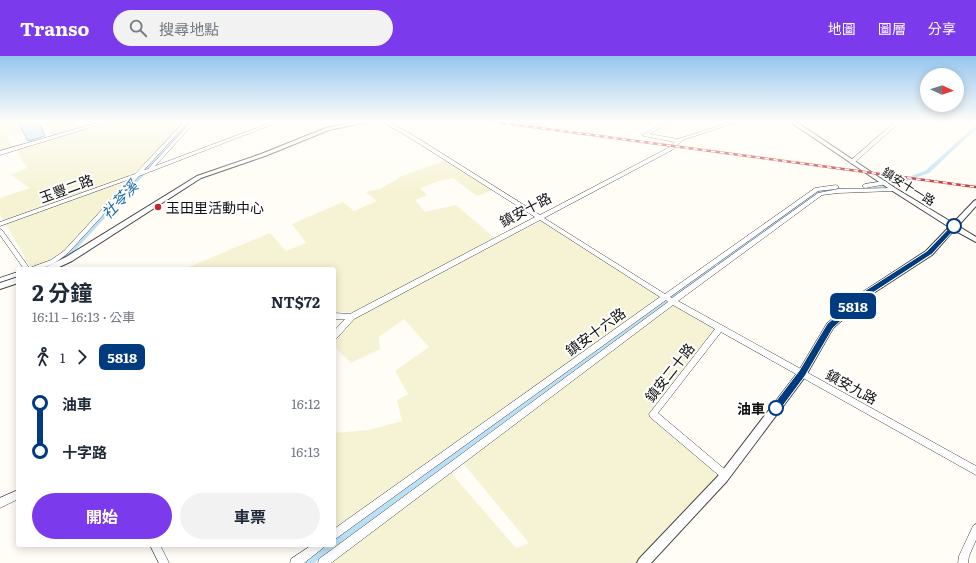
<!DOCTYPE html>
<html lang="zh-TW">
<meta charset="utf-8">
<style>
:root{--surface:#fff;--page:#f2f2f3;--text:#1f2937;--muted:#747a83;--accent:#7c3aed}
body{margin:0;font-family:Literata,"Noto Sans TC",serif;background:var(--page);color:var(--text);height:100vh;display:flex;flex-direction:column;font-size:15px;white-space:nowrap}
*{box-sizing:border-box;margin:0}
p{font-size:13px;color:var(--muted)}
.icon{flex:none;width:22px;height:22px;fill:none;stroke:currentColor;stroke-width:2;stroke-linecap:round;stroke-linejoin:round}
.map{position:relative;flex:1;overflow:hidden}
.drawer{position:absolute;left:16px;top:211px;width:320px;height:280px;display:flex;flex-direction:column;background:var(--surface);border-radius:4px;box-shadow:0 2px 10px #0003}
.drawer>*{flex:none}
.badge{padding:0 8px;border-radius:6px;font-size:14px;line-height:26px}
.needle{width:26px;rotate:93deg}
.tools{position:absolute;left:920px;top:12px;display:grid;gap:8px}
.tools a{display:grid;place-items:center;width:44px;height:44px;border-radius:50%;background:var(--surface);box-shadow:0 2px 10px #0003;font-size:20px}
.map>.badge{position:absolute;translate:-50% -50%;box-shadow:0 0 0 2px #fff}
.legs{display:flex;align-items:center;gap:6px;height:44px;padding:0 16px;font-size:13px}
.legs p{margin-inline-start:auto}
.head{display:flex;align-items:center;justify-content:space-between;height:68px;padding:0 16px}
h1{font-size:22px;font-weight:700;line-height:30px}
.button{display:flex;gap:8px;margin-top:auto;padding:8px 16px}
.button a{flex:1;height:46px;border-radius:24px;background:var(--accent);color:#fff;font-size:16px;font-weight:700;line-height:46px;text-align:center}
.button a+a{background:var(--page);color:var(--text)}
ul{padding:0 16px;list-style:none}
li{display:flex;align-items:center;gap:14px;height:48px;font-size:15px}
li i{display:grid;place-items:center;width:6px;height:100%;margin:0 5px;background:currentColor}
li i::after{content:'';width:10px;height:10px;margin:-5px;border:3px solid;border-radius:50%;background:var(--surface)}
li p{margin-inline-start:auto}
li:first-child i{background:linear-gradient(#0000 50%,currentColor 0)}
li:last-child i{background:linear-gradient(currentColor 50%,#0000 0)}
header{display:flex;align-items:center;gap:24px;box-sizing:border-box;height:56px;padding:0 20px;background:var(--accent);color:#fff}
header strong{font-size:19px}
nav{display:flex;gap:22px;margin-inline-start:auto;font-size:14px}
.search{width:280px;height:36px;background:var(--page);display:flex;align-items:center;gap:10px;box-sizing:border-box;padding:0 14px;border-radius:22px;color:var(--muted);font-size:15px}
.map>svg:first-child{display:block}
</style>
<header>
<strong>Transo</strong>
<div class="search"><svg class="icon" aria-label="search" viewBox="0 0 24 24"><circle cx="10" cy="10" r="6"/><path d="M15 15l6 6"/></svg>搜尋地點</div>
<nav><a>地圖</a><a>圖層</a><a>分享</a></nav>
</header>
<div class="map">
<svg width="976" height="507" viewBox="0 0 976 507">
<rect width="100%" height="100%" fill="#fffdf5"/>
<!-- farmland -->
<path fill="#f6f3d4" d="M0,65H17L22,76L7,81L13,91L0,95Z
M43,65H103L51,80Z
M111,65H186L59,201L31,212L0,158V142L30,132L11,119L27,112L16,94Z
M446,104L493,134L477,140L453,122L442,124L420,132L427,139L415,144L425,156L456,149L496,183L355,256H334V213H184L270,177L286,195L306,187L292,168L343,146L354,155L377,145L366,136L380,133L402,120Z
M541,165L664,241L334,476V377L369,374L402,365L397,344L408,338L395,315L429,291L404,263L379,281L380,293L351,307L334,290V287L357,260Z
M675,248L717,271L651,358L721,416L652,490L640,507H330L451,417L516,492L529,487L462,406Z"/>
<!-- water -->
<path fill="#b9e0f7" stroke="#3f96cf" d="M22,65H38L45,80L28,85L18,66Z"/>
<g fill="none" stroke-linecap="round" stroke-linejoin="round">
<!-- canal -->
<path fill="#b9e0f7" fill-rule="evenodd" d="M189,65H193L71,199C61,206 52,213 39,213L40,212L57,204L67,197Z
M975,70H976V73L929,117L893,130H889V128L925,115Z
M885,129L887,130V131L871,134L869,133V132Z
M844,132H846V134L824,135L819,137L721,208H717L716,207L815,135L823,133Z
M714,209L717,211L716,212L337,491L314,507H303L304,504L325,489H334V483Z
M18,219V223L0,229V225Z"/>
<defs>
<path id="minor" d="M104,65H111L0,99V95Z
M185,65H189L144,114L148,113L192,65H196L155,110L275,65H281L139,120L68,197C56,207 47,213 31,213L32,211L51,204L64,195L130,123L0,170V166L135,118Z
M381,65H386L411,78L540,159L668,92L675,86L644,80L642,79L668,65H673L649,78L678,83L734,65H740L683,84L672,94L544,162L665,238L815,132L836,129L839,131L836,133L818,135L670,241L672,242L818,137L838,133L895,132L896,133L893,135L838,137L822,139L678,245L976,410V419L721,276L658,357L728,416L730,419L728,422L725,423L722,422L650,361L649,358L715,273L673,249L331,507H318L319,503L668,246L666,244L334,484V473L660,241L540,164L354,263L337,282L334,283V275L345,263H334V257L350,258L535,161L407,80Z
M896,65H901L854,107H850V105Z
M885,125L888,127L887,128L865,132L862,130L865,128Z
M0,173L2,174L30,213H24L0,179Z
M18,216V220L0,226V222Z
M18,434V443L0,452V442Z
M976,468V484L969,500L968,507H958L959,500L973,470Z
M150,489H160L169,507H159Z
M312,489H325L323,492L304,507H290L291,503Z"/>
<path id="tertiary" d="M360,65H371L329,74L265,100L201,122L72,205L55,213H45L46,211L66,201L197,120L261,98L326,72Z
M789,65H795L895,132L953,167L974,145L976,144V150L958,170L976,181V186L954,174L932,199L869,240L833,272L805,321L727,425L651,507H637L639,503L719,419L799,315L827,268L863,236L926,195L949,171L891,134Z
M18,221V227L0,233V227Z"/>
</defs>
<!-- minor casing -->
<use href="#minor" stroke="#444" stroke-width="1"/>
<!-- tertiary casing -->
<use href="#tertiary" stroke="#444" stroke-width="2"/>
<!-- minor -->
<use href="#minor" fill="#fff" fill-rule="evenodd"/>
<!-- tertiary -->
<use href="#tertiary" fill="#fff" fill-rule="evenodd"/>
<defs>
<path id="rail" d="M488,65L976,131"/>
</defs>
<!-- rail casing -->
<use href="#rail" stroke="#c4262e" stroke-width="2.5"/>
<!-- rail -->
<use href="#rail" stroke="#fff" stroke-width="1.5" stroke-dasharray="4.5" stroke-linecap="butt"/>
</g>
<!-- sky -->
<linearGradient id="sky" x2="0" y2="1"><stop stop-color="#95c6ee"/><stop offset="0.48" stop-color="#fffefa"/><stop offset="1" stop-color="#fffefa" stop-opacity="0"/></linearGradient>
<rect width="976" height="136" fill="url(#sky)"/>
<!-- line-1 -->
<path fill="#003b80" stroke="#fff" d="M954,168L957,170L956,172L932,198L868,240L833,272L805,320L779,355H773L772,352L773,349L799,315L827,268L863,236L927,195L952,169Z"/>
<!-- markers -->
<circle fill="#c4262e" stroke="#fff" stroke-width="1.5" cx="158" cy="151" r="4"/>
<g fill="#fff" stroke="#003b80" stroke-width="2">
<circle cx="954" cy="170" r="7"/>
<circle cx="776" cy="352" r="7"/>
</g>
<g text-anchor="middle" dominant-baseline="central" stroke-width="4" stroke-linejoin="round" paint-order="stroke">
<!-- far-street labels -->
<g font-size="12" fill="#111" stroke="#fff">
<text transform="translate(909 130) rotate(32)">鎮安十一路</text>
</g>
<!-- street labels -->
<g font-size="14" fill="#111" stroke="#fff">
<text transform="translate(66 132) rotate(-20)">玉豐二路</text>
<text transform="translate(525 153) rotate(-28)">鎮安十路</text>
<text transform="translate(595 275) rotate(-36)">鎮安十六路</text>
<text transform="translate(669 316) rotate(-52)">鎮安二十路</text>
<text transform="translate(852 330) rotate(29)">鎮安九路</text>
</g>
<!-- poi labels -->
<g font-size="14" fill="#111" stroke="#fff" text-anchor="start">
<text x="166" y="151">玉田里活動中心</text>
</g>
<!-- stop labels -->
<g font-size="14" font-weight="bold" fill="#111" stroke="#fff" text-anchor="end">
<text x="765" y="352">油車</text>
</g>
<!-- water labels -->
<g font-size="15" font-style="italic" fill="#1768a6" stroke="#fff">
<text transform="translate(119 143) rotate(-47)">社苓溪</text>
</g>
</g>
</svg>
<div class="tools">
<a><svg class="needle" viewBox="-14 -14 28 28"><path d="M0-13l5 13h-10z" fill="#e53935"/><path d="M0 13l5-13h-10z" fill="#747a83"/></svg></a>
</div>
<b class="badge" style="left:853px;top:250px;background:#003b80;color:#fff">5818</b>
<section class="drawer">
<div class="head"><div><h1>2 分鐘</h1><p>16:11 – 16:13 · 公車</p></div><b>NT$72</b></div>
<div class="legs"><svg class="icon" aria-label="walk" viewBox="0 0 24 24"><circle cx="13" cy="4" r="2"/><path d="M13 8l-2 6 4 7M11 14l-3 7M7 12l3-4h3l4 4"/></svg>1<svg class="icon" aria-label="forward" viewBox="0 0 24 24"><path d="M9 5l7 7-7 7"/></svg><b class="badge" style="background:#003b80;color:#fff">5818</b></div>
<ul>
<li><i style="color:#003b80"></i><b>油車</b><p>16:12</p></li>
<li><i style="color:#003b80"></i><b>十字路</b><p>16:13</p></li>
</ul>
<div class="button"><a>開始</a><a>車票</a></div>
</section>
</div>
